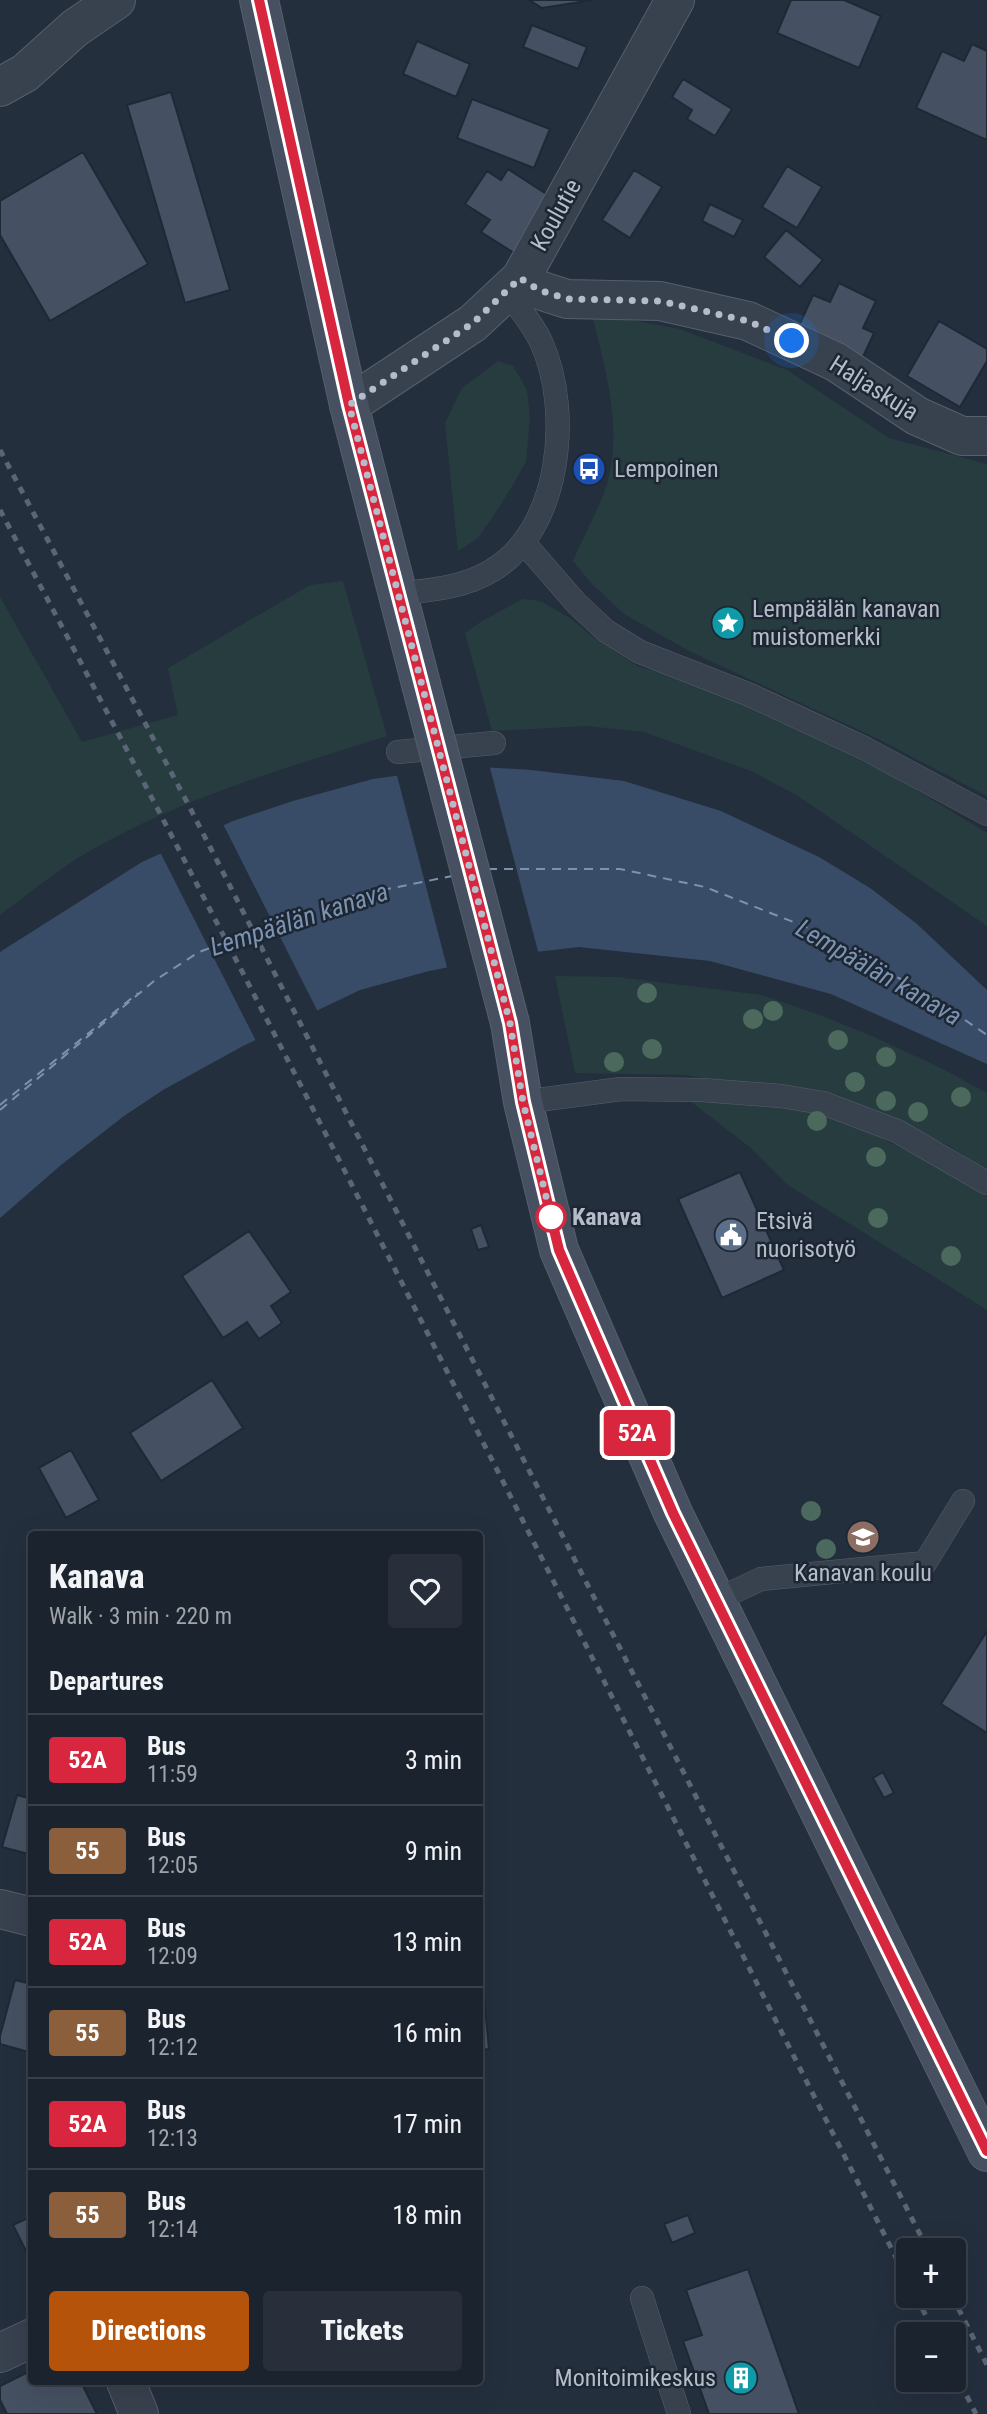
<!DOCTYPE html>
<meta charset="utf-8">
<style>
:root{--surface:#1b232e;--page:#282f3a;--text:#f1f3f6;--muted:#a0a4aa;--line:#39404a;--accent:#b45309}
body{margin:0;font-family:"Roboto Condensed",sans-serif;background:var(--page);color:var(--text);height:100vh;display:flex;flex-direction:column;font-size:26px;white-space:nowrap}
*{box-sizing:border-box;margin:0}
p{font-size:23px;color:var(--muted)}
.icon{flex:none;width:38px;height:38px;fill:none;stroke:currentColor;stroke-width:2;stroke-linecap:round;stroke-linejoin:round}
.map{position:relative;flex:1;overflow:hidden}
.panel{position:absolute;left:28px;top:1531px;width:455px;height:854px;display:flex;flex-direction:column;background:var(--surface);border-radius:7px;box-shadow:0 7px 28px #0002,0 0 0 2px var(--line)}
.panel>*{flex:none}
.badge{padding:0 14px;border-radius:5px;font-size:24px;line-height:46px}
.buttons{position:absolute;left:896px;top:2238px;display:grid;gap:14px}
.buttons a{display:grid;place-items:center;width:70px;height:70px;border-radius:7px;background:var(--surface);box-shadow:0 7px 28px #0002,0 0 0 2px var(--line);font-size:35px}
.you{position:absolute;width:35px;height:35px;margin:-18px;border:5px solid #fff;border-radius:50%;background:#1a73e8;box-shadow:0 0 0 10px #1a73e833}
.map>.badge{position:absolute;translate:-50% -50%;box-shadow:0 0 0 4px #fff}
h2{padding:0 21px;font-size:26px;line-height:63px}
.round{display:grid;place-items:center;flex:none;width:74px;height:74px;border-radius:7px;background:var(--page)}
.summary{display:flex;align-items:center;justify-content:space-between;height:119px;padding:0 21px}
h1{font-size:33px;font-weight:800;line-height:52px}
.action{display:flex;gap:14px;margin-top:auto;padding:14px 21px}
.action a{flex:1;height:80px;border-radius:7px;background:var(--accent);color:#fff;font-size:28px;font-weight:800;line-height:80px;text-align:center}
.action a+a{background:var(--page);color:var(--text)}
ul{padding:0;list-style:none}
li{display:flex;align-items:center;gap:21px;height:91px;padding:0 21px;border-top:2px solid var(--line)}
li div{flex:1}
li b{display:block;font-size:26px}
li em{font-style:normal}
li .badge{min-width:77px;font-weight:700;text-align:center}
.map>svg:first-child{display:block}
</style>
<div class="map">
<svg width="987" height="2414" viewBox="0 0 987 2414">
<rect width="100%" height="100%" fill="#242f3e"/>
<!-- green -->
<path fill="#263c3f" d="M592,313L680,329L787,370L889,438L987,464V796L876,738L689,651L624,614L592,584L573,561C583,537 598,511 606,487C624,429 605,370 592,313Z
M498,361L513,366L527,390L530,417L526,462L502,503L478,538L458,551L445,423L462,388Z
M343,581L387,736C282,769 173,800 78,858C51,875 26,896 0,915V597L82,742L178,715L168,668L310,585Z
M523,599L540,601L570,618L593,637L639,667L671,675L749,707L893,776L987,833V926L798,796L751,771L644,732L586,726L492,731L465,633L482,621Z
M555,976L617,977L762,995L825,1017L874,1037L941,1068L987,1093V1171L948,1145L850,1103L685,1075L575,1073Z
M690,1101C717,1102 744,1102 771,1104C844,1112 925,1158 987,1197V1310L788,1185L751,1148Z"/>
<!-- water -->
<path fill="#394c67" d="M466,766L531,770L624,781L721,811L819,857L870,888L917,924L987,990V1064L831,994L710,961L579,947L510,955L429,971L360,990L243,1046L163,1090L124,1116L61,1165L0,1218V952L142,862L233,821L293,801L373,779Z"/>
<!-- pier -->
<path fill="#242f3e" d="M465,763L489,764L539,955L448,971L396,772Z
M222,822L319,1014L257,1043L159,850Z"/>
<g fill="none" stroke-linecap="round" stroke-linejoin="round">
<!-- ferry -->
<path stroke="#7c92b1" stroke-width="2" stroke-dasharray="9 7" stroke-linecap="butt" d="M488,869H620L705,887L816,931L927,994L987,1035
M0,1105L138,993
M0,1110L154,981L199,952L353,896L452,876"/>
</g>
<!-- building -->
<path fill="#455162" stroke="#1f2835" stroke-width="2" d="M529,0H593L542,8Z
M791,0H844L881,16L859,68L777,33Z
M532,25L587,47L578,69L523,47Z
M417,41L470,64L456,97L403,74Z
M972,44L987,51V140L916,108L942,51L964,61Z
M683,79L732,109L715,136L687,119L692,110L672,97Z
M171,92L230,290L185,303L127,105Z
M472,99L550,129L534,168L457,138Z
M83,152L148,264L50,321L0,235V201Z
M787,166L822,187L797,228L762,207Z
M508,169L551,197L514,253L481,232L490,220L465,204L487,171L501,180Z
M634,170L662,187L630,238L602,220Z
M710,204L743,220L734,237L702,221Z
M786,230L823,260L800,287L764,257Z
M839,283L876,301L863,328L874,333L862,359L798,328L813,295L830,302Z
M939,321L987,349V361L960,407L907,376Z
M740,1172L784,1270L722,1298L678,1199Z
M481,1225L489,1247L478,1250L471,1229Z
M249,1231L291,1292L271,1306L282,1323L259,1339L247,1322L223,1338L182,1276Z
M212,1380L243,1428L161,1481L130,1433Z
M71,1450L99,1500L66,1518L39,1468Z
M987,1631V1733L941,1704Z
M883,1772L894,1793L884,1798L873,1778Z
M17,1795L32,1799V1855L2,1847Z
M480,1975H482L489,2049L480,2050Z
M15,1980L32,1984V2053L0,2044V2036Z
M688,2215L695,2233L672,2243L664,2224Z
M32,2216V2263L13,2225Z
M748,2269L799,2414H709L683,2341L702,2335L686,2290Z
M32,2370V2382H81L97,2414H7L0,2400V2386Z"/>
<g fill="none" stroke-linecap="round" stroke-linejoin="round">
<defs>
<path id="service" d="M524,543L577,604L606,631L640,652L750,695L866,749L987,814
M397,594C429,590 463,588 491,571C561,531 572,412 542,344C533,324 519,307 505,291
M398,752L494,743
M523,1102L621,1089L702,1090L781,1096L823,1103L897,1131L987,1183
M716,1600L761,1579L925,1563L963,1501
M642,2298L679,2414"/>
<path id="minor" d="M0,87L25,73L75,28L116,0
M521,278L539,290L567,299L660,301L748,321L836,362L917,416L962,436H987
M349,405L473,323L521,278L675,0
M0,1909L32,1917
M0,2353L32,2338
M126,2382L139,2414"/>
<path id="secondary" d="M259,0L349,405L421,684
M510,1023L523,1102L559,1250L673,1513L987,2152"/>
</defs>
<!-- service casing -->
<use href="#service" stroke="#565f6c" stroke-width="24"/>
<!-- minor casing -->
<use href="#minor" stroke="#565f6c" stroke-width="40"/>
<!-- secondary casing -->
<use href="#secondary" stroke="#565f6c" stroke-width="40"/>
<!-- service -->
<use href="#service" stroke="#38414e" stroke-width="23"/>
<!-- minor -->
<use href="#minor" stroke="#38414e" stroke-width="38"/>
<!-- secondary -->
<use href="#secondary" stroke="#465061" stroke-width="38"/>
<!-- rail -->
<path stroke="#5a6575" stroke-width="5" stroke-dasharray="7 7" stroke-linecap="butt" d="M0,450L188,804L928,2250
M0,510C312,1095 607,1690 908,2281
M916,2296L935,2334
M952,2296L987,2365
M954,2371L976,2414"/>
<defs>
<path id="secondary-bridge" d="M421,684L510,1023"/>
</defs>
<!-- secondary-bridge casing -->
<use href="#secondary-bridge" stroke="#565f6c" stroke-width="40" stroke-linecap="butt"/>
<!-- secondary-bridge -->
<use href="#secondary-bridge" stroke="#465061" stroke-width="38"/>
</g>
<!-- trees -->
<g fill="#4b6a5d">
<circle cx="647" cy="993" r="10"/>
<circle cx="773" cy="1011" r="10"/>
<circle cx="753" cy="1019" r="10"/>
<circle cx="838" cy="1040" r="10"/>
<circle cx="652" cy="1049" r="10"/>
<circle cx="886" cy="1057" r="10"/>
<circle cx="614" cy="1062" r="10"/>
<circle cx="855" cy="1082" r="10"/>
<circle cx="961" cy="1097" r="10"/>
<circle cx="886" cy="1101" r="10"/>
<circle cx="918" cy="1112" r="10"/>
<circle cx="817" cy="1121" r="10"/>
<circle cx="876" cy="1157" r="10"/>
<circle cx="878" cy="1218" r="10"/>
<circle cx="951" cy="1256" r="10"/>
<circle cx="811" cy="1511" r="10"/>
<circle cx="826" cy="1549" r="10"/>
</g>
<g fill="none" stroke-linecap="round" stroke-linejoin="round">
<defs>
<path id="line" d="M259,0L349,405L510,1023L523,1102L559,1250L673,1513L987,2151"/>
</defs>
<!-- line casing -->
<use href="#line" stroke="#fff" stroke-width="16"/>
<!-- line -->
<use href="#line" stroke="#d7263d" stroke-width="10"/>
<!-- walk -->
<path stroke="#b4bcc9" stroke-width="7" stroke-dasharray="0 12.6" d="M551,1217L553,1225L523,1102L510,1023L349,405L473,323L520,278L539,290L568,299L660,301L748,321L792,341"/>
</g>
<!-- icons -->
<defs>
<symbol id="bus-disc" viewBox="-11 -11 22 22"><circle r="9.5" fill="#1a4fb4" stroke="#1d2633"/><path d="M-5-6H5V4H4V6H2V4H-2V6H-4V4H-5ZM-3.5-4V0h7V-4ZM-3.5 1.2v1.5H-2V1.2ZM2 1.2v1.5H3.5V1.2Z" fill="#fff"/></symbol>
<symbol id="sight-disc" viewBox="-11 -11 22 22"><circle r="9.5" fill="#0f9aa8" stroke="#1d2633"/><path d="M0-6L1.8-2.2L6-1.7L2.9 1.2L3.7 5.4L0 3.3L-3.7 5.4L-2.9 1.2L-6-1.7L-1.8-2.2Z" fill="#fff"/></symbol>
<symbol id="civic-disc" viewBox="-11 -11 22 22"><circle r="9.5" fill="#5c6f8a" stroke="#1d2633"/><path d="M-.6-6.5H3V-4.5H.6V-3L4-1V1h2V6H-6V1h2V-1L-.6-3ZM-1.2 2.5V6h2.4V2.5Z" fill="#fff"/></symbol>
<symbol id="school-disc" viewBox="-11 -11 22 22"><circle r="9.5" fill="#8d6e63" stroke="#1d2633"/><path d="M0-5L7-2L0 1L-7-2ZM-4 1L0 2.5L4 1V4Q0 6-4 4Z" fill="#fff"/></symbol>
<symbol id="building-disc" viewBox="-11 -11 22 22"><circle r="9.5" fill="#0f9aa8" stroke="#1d2633"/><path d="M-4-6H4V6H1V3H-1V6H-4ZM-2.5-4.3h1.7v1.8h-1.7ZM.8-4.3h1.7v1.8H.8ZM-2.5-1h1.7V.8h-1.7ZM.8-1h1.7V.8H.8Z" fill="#fff"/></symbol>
</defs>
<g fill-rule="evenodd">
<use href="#bus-disc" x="570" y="450" width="38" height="38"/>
<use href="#sight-disc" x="709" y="604" width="38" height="38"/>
<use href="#civic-disc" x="712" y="1216" width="38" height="38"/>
<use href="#school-disc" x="844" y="1518" width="38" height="38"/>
<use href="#building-disc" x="722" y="2359" width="38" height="38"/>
</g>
<!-- markers -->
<circle fill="#fff" stroke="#d7263d" stroke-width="3.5" cx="551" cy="1217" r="14"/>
<g text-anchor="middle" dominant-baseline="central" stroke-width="5" stroke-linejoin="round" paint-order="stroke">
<!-- street labels -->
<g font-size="24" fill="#b4bcc9" stroke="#1d2633">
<text transform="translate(556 215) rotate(-61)">Koulutie</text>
<text transform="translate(874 388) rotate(32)">Haljaskuja</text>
</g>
<!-- poi labels -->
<g font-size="24" fill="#b4bcc9" stroke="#1d2633" text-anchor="start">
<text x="614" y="469">Lempoinen</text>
<text x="752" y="609">Lempäälän kanavan<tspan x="752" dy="28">muistomerkki</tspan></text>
<text x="756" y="1221">Etsivä<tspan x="756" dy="28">nuorisotyö</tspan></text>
<text x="863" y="1573" text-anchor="middle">Kanavan koulu</text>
<text x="716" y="2378" text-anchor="end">Monitoimikeskus</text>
</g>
<!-- stop labels -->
<g font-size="24" font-weight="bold" fill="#b4bcc9" stroke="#1d2633" text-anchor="start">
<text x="572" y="1217">Kanava</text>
</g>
<!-- water labels -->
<g font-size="26" font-style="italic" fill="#7c92b1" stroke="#1d2633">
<text transform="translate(299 919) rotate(-18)">Lempäälän kanava</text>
<text transform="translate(879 972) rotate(30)">Lempäälän kanava</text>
</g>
</g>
</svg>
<div class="buttons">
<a>+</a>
<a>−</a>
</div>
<div class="you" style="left:792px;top:341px"></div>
<b class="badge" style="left:637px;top:1433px;background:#d7263d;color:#fff">52A</b>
<section class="panel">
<div class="summary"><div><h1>Kanava</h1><p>Walk · 3 min · 220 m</p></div><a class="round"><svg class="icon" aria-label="heart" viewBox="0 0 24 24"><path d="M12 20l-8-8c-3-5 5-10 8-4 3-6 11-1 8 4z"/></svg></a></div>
<h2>Departures</h2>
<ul>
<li><span class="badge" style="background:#d7263d;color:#fff">52A</span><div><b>Bus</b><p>11:59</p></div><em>3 min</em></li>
<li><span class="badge" style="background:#8b5e3c;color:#fff">55</span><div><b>Bus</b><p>12:05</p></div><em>9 min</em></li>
<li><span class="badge" style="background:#d7263d;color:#fff">52A</span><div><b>Bus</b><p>12:09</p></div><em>13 min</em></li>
<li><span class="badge" style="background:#8b5e3c;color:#fff">55</span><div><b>Bus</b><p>12:12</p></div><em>16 min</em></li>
<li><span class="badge" style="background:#d7263d;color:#fff">52A</span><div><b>Bus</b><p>12:13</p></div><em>17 min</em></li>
<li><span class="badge" style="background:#8b5e3c;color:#fff">55</span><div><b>Bus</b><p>12:14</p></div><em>18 min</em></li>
</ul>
<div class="action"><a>Directions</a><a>Tickets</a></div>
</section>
</div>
